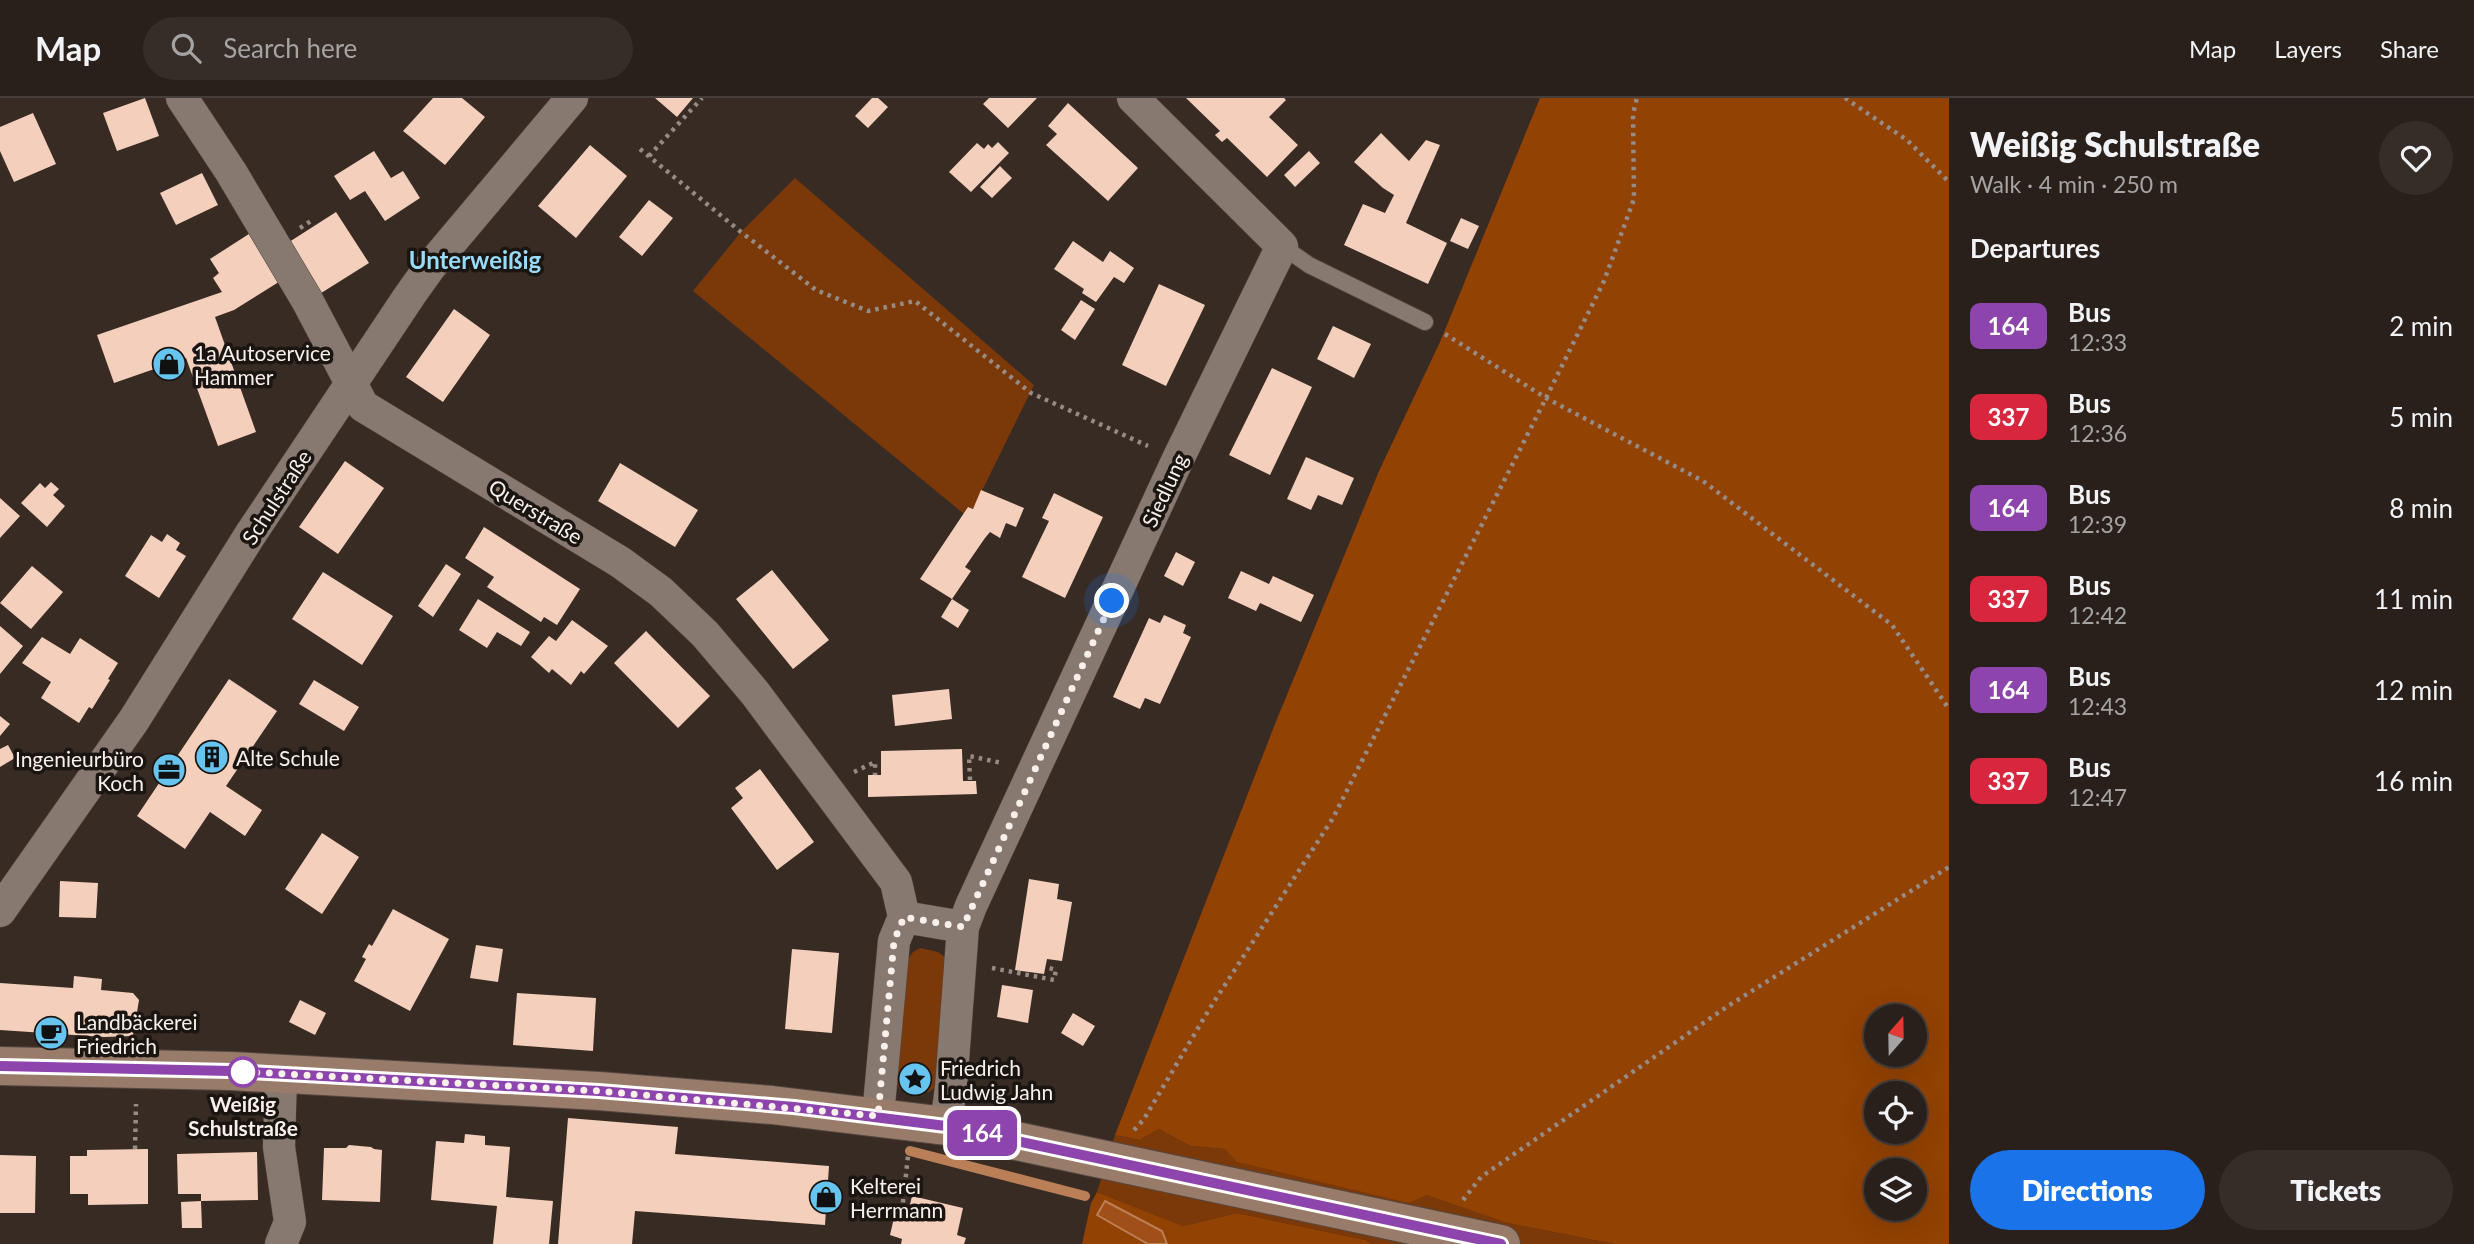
<!DOCTYPE html>
<meta charset="utf-8">
<style>
:root{--surface:#2a201b;--page:#362d28;--text:#f1f3f6;--muted:#a5a3a3;--line:#463e3a;--accent:#1a73e8}
body{margin:0;font-family:Lato,sans-serif;background:var(--page);color:var(--text);height:100vh;display:flex;flex-direction:column;font-size:26px;white-space:nowrap}
*{box-sizing:border-box;margin:0}
p{font-size:23px;color:var(--muted)}
.icon{flex:none;width:38px;height:38px;fill:none;stroke:currentColor;stroke-width:2;stroke-linecap:round;stroke-linejoin:round}
.map{position:relative;flex:1;overflow:hidden}
.details{display:flex;flex-direction:column;background:var(--surface);width:525px}
.details>*{flex:none}
.badge{padding:0 14px;border-radius:10px;font-size:24px;line-height:46px}
.needle{width:46px;rotate:20deg}
.controls{position:absolute;left:1864px;top:906px;display:grid;gap:14px}
.controls a{display:grid;place-items:center;width:63px;height:63px;border-radius:50%;background:var(--surface);box-shadow:0 7px 28px #0002,0 0 0 2px var(--line);font-size:35px}
.you{position:absolute;width:35px;height:35px;margin:-18px;border:5px solid #fff;border-radius:50%;background:#1a73e8;box-shadow:0 0 0 10px #1a73e833}
.map>.badge{position:absolute;translate:-50% -50%;box-shadow:0 0 0 4px #fff}
h2{padding:0 21px;font-size:26px;line-height:63px}
.round{display:grid;place-items:center;flex:none;width:74px;height:74px;border-radius:37px;background:var(--page)}
.overview{display:flex;align-items:center;justify-content:space-between;height:119px;padding:0 21px}
h1{font-size:33px;font-weight:800;line-height:52px}
.action{display:flex;gap:14px;margin-top:auto;padding:14px 21px}
.action a{flex:1;height:80px;border-radius:42px;background:var(--accent);color:#fff;font-size:28px;font-weight:800;line-height:80px;text-align:center}
.action a+a{background:var(--page);color:var(--text)}
ul{padding:0;list-style:none}
li{display:flex;align-items:center;gap:21px;height:91px;padding:0 21px}
li div{flex:1}
li b{display:block;font-size:26px}
li em{font-style:normal}
li .badge{min-width:77px;font-weight:700;text-align:center}
header{display:flex;align-items:center;gap:42px;box-sizing:border-box;height:98px;padding:0 35px;background:var(--surface);border-bottom:2px solid var(--line)}
header strong{font-size:33px}
nav{display:flex;gap:38px;margin-inline-start:auto;font-size:24px}
.search{width:490px;height:63px;background:var(--page);display:flex;align-items:center;gap:18px;box-sizing:border-box;padding:0 24px;border-radius:38px;color:var(--muted);font-size:26px}
main{display:flex;flex:1;min-height:0}
.map>svg:first-child{display:block}
</style>
<header>
<strong>Map</strong>
<div class="search"><svg class="icon" aria-label="search" viewBox="0 0 24 24"><circle cx="10" cy="10" r="6"/><path d="M15 15l6 6"/></svg>Search here</div>
<nav><a>Map</a><a>Layers</a><a>Share</a></nav>
</header>
<main>
<div class="map">
<svg width="1949" height="1146" viewBox="0 0 1949 1146">
<rect width="100%" height="100%" fill="#382b24"/>
<!-- green -->
<path fill="#7b3808" d="M795,80L1034,287L973,411L968,409L964,416L693,193L741,134Z
M920,850L938,854L946,860L937,988L929,994L900,991L896,984L908,861L913,854Z
M1159,1031L1190,1048L1225,1051L1426,1097L1507,1125L1614,1146H1371L1366,1142L1237,1115L1183,1128L1097,1094L1115,1037L1140,1042Z"/>
<!-- forest -->
<path fill="#924202" fill-rule="evenodd" d="M1540,0H1949V1146H1614L1507,1125L1426,1097L1409,1105L1237,1064L1225,1051L1190,1048L1159,1031L1140,1042L1115,1037L1275,626L1379,373L1440,244ZM1876,919H1914V957H1876ZM1876,996H1914V1034H1876ZM1876,1073H1914V1111H1876Z
M1097,1094L1183,1128L1237,1115L1366,1142L1371,1146H1082L1091,1105Z"/>
<!-- water -->
<path fill="#a14f19" stroke="#bb7f58" stroke-width="2" d="M1105,1103L1162,1133L1167,1146H1148L1097,1117Z"/>
<g fill="none" stroke-linecap="round" stroke-linejoin="round">
<!-- stream -->
<path stroke="#bb7f58" stroke-width="10" d="M910,1053L1085,1098"/>
</g>
<!-- building -->
<path fill="#f4cfbb" d="M145,0L159,38L117,53L103,15Z
M433,0H462L485,19L445,67L403,33Z
M655,0H693L677,19Z
M872,0H878L888,9L868,30L855,18Z
M989,0H1037L1008,30L983,6Z
M1186,0H1284L1286,2L1269,19L1298,47L1267,79L1227,40L1222,44L1215,37L1220,33Z
M1068,5L1138,70L1108,103L1046,47L1057,36L1048,28Z
M33,15L56,66L14,84L0,53V29Z
M1381,35L1409,63L1426,42L1440,47L1406,125L1447,145L1428,186L1344,147L1363,106L1385,115L1394,97L1383,90L1354,64Z
M998,44L1009,55L971,94L949,74L977,45L984,51L988,46L992,50Z
M590,47L627,78L576,140L538,108Z
M374,53L391,80L403,73L420,100L385,123L365,93L350,102L334,78Z
M1309,53L1320,65L1295,89L1284,77Z
M1000,68L1012,80L992,100L980,89Z
M202,75L218,107L176,127L160,95Z
M649,102L673,120L642,158L619,139Z
M336,114L369,165L318,197L286,146Z
M1461,120L1479,128L1468,151L1450,143Z
M252,134L282,182L234,212L215,219L256,334L218,348L186,260L114,285L97,237L222,194L213,180L219,175L210,161Z
M1073,143L1103,164L1110,153L1134,170L1124,185L1114,179L1096,204L1082,195L1084,191L1054,171Z
M1159,186L1205,207L1166,288L1122,267Z
M1081,202L1095,211L1075,242L1061,232Z
M454,211L490,237L443,304L406,279Z
M1333,228L1371,246L1354,280L1317,261Z
M1272,270L1312,289L1270,377L1229,357Z
M1306,359L1354,380L1342,407L1318,397L1311,412L1287,401Z
M345,363L384,390L338,456L299,429Z
M620,365L698,412L675,449L598,403Z
M51,384L59,391L53,397L65,408L47,429L21,405L40,385L45,390Z
M981,392L1024,410L1016,429L1006,425L1000,440L990,434L985,440L965,469L971,473L952,501L920,481L968,409L973,411Z
M1054,395L1103,419L1065,500L1022,479L1049,423L1042,420Z
M0,400L20,418L0,440Z
M484,429L580,491L557,527L544,519L541,524L487,489L494,479L465,460Z
M167,436L180,445L176,452L186,458L159,500L125,478L151,437L162,444Z
M1176,454L1195,464L1183,488L1164,478Z
M446,466L461,476L433,519L418,508Z
M32,468L63,494L31,531L0,505Z
M772,472L829,542L793,571L736,501Z
M1241,473L1269,486L1273,478L1314,497L1301,524L1260,505L1256,513L1228,500Z
M323,474L393,518L362,567L292,521Z
M478,501L530,534L521,548L497,534L487,550L459,532Z
M952,501L969,512L958,530L941,519Z
M1164,517L1186,527L1183,535L1191,539L1160,606L1145,600L1140,611L1113,599L1149,520L1160,525Z
M572,522L608,548L584,576L581,573L571,587L552,571L549,575L531,559L549,538L556,543Z
M0,528L23,548L0,576Z
M646,533L710,598L678,630L614,565Z
M42,539L70,556L80,540L118,565L108,581L110,582L92,611L89,609L79,625L41,600L51,584L22,565Z
M229,581L277,613L226,688L262,712L245,738L210,714L185,751L137,718Z
M314,582L359,609L344,633L299,606Z
M949,591L952,621L895,628L892,597Z
M0,618L10,626L0,638Z
M8,647L15,660L0,669V651Z
M962,651L963,683H976L977,696L868,699V677H881V653Z
M760,671L814,744L777,772L731,710L743,700L735,690Z
M322,735L359,759L322,816L285,791Z
M1029,781L1059,786L1057,801L1072,804L1062,863L1047,861L1044,876L1015,872Z
M60,783L98,785L96,820L59,819Z
M393,811L449,841L410,913L354,883L366,861L362,859L369,846L372,848Z
M476,847L503,851L498,884L470,880Z
M792,851L839,855L832,935L785,931Z
M74,878L102,881L101,892L133,895L139,902L133,938L104,939L0,932V885L73,890Z
M1002,887L1033,892L1028,925L997,919Z
M517,895L596,900L593,953L513,947Z
M300,902L326,915L315,937L289,924Z
M1073,915L1095,928L1083,948L1061,935Z
M568,1020L678,1029L675,1056L829,1068L825,1127L635,1113L632,1146H558Z
M465,1036L485,1038V1047L510,1049L506,1099L553,1103L549,1146H493L497,1108L431,1102L436,1043L464,1045Z
M349,1047L371,1049L374,1051L382,1052L380,1104L322,1102L324,1050H346Z
M148,1051V1106L88,1107V1096H70V1058H87V1052Z
M257,1054L258,1102L201,1103L202,1130H182L181,1104L201,1103V1096H178L177,1056Z
M0,1057L36,1058L35,1115H0Z
M912,1098L963,1110L957,1137L966,1140L964,1146H901L902,1141L890,1137L896,1111L908,1115Z"/>
<g fill="none" stroke-linecap="round" stroke-linejoin="round">
<defs>
<path id="lane" d="M1282,148L1309,167L1425,224"/>
<path id="street" d="M182,0L231,74L307,202L363,308L620,464L661,494L705,536L755,595L805,662L896,784L904,819
M0,813L134,622L250,437L410,197L430,169L572,0
M904,819L963,829
M878,1018L894,843L904,819
M946,1028L951,989L963,829L971,808L1178,361L1282,148L1133,0
M281,1146L290,1124L279,1049L281,976"/>
<path id="secondary" d="M0,968L231,973L599,993L772,1007L946,1028L1501,1146"/>
</defs>
<!-- lane casing -->
<use href="#lane" stroke="#534842" stroke-width="18"/>
<!-- street casing -->
<use href="#street" stroke="#534842" stroke-width="33"/>
<!-- secondary casing -->
<use href="#secondary" stroke="#534842" stroke-width="40"/>
<!-- path -->
<path stroke="#968b85" stroke-width="4.5" stroke-dasharray="3.5 5" stroke-linecap="butt" d="M1845,0L1907,42L1949,84
M640,51L741,134L816,192L868,213L915,203L1031,295L1148,348
M649,58L702,0
M300,130L311,123
M1445,236L1546,300L1703,383L1892,527L1949,611
M159,667L169,672
M854,674L875,664V677
M970,682L969,658L1002,665
M992,870L1054,882L1056,872L1046,869
M1134,1032L1144,1021L1210,910L1333,720L1546,300L1604,183L1634,101L1633,16L1637,0
M135,1051L136,1006
M1463,1102L1481,1079L1728,908L1949,769
M902,1113L908,1058"/>
<!-- lane -->
<use href="#lane" stroke="#887970" stroke-width="16"/>
<!-- street -->
<use href="#street" stroke="#887970" stroke-width="32"/>
<!-- secondary -->
<use href="#secondary" stroke="#997b6a" stroke-width="38"/>
</g>
<g fill="none" stroke-linecap="round" stroke-linejoin="round">
<defs>
<path id="line" d="M0,968L231,973L599,993L794,1009L946,1028L1501,1146"/>
</defs>
<!-- line casing -->
<use href="#line" stroke="#fff" stroke-width="16"/>
<!-- line -->
<use href="#line" stroke="#8e44ad" stroke-width="10"/>
<!-- walk -->
<path stroke="#f9f0eb" stroke-width="7" stroke-dasharray="0 12.6" d="M243,974L231,973L599,993L878,1018L894,843L904,819L963,829L1112,503"/>
</g>
<!-- icons -->
<defs>
<symbol id="shop-disc" viewBox="-11 -11 22 22"><circle r="9.5" fill="#66c4ef" stroke="#1b1512"/><path d="M-5-2.5h2.3a2.7 3.5 0 0 1 5.4 0H5L5.5 6h-11ZM-1.5-2.5h3a1.5 2.3 0 0 0-3 0Z" fill="#111"/></symbol>
<symbol id="building-disc" viewBox="-11 -11 22 22"><circle r="9.5" fill="#66c4ef" stroke="#1b1512"/><path d="M-4-6H4V6H1V3H-1V6H-4ZM-2.5-4.3h1.7v1.8h-1.7ZM.8-4.3h1.7v1.8H.8ZM-2.5-1h1.7V.8h-1.7ZM.8-1h1.7V.8H.8Z" fill="#111"/></symbol>
<symbol id="office-disc" viewBox="-11 -11 22 22"><circle r="9.5" fill="#66c4ef" stroke="#1b1512"/><path d="M-6-3h4V-5.5h4V-3h4V5H-6ZM-1-4.5V-3h2v-1.5ZM-6 0V1H6V0Z" fill="#111"/></symbol>
<symbol id="cafe-disc" viewBox="-11 -11 22 22"><circle r="9.5" fill="#66c4ef" stroke="#1b1512"/><path d="M-5.5-4.5H6V0H3Q3 3.5 0 3.5H-2.5Q-5.5 3.5-5.5 0ZM3-3.2v2h1.7v-2ZM-6 4.5H4V6H-6Z" fill="#111"/></symbol>
<symbol id="sight-disc" viewBox="-11 -11 22 22"><circle r="9.5" fill="#66c4ef" stroke="#1b1512"/><path d="M0-6L1.8-2.2L6-1.7L2.9 1.2L3.7 5.4L0 3.3L-3.7 5.4L-2.9 1.2L-6-1.7L-1.8-2.2Z" fill="#111"/></symbol>
</defs>
<g fill-rule="evenodd">
<use href="#shop-disc" x="150" y="247" width="38" height="38"/>
<use href="#building-disc" x="193" y="640" width="38" height="38"/>
<use href="#office-disc" x="150" y="653" width="38" height="38"/>
<use href="#cafe-disc" x="32" y="916" width="38" height="38"/>
<use href="#sight-disc" x="896" y="962" width="38" height="38"/>
<use href="#shop-disc" x="807" y="1080" width="38" height="38"/>
</g>
<!-- markers -->
<circle fill="#fff" stroke="#8e44ad" stroke-width="3.5" cx="243" cy="974" r="14"/>
<g text-anchor="middle" dominant-baseline="central" stroke-width="7" stroke-linejoin="round" paint-order="stroke">
<!-- poi labels -->
<g font-size="21" fill="#f9f0eb" stroke="#1b1512" text-anchor="start">
<text x="194" y="254">1a Autoservice<tspan x="194" dy="24">Hammer</tspan></text>
<text x="236" y="659">Alte Schule</text>
<text x="144" y="660" text-anchor="end">Ingenieurbüro<tspan x="144" dy="24">Koch</tspan></text>
<text x="76" y="923">Landbäckerei<tspan x="76" dy="24">Friedrich</tspan></text>
<text x="940" y="969">Friedrich<tspan x="940" dy="24">Ludwig Jahn</tspan></text>
<text x="850" y="1087">Kelterei<tspan x="850" dy="24">Herrmann</tspan></text>
</g>
<!-- street labels -->
<g font-size="21" fill="#f9f0eb" stroke="#1b1512">
<text transform="translate(1164 392) rotate(-65)">Siedlung</text>
<text transform="translate(276 399) rotate(-57)">Schulstraße</text>
<text transform="translate(536 413) rotate(31)">Querstraße</text>
</g>
<!-- stop labels -->
<g font-size="21" font-weight="bold" fill="#f9f0eb" stroke="#1b1512">
<text x="243" y="1005">Weißig<tspan x="243" dy="24">Schulstraße</tspan></text>
</g>
<!-- quarter labels -->
<g font-size="24" font-weight="bold" fill="#98dbfa" stroke="#1b1512">
<text x="475" y="161">Unterweißig</text>
</g>
</g>
</svg>
<div class="controls">
<a><svg class="needle" viewBox="-14 -14 28 28"><path d="M0-13l5 13h-10z" fill="#e53935"/><path d="M0 13l5-13h-10z" fill="#a5a3a3"/></svg></a>
<a><svg class="icon" aria-label="locate" viewBox="0 0 24 24"><circle cx="12" cy="12" r="6"/><path d="M12 2v4M12 18v4M2 12h4M18 12h4"/></svg></a>
<a><svg class="icon" aria-label="layers" viewBox="0 0 24 24"><path d="M12 4l9 5-9 5-9-5zM3 14l9 5 9-5"/></svg></a>
</div>
<div class="you" style="left:1112px;top:503px"></div>
<b class="badge" style="left:982px;top:1035px;background:#8e44ad;color:#fff">164</b>
</div>
<section class="details">
<div class="overview"><div><h1>Weißig Schulstraße</h1><p>Walk · 4 min · 250 m</p></div><a class="round"><svg class="icon" aria-label="heart" viewBox="0 0 24 24"><path d="M12 20l-8-8c-3-5 5-10 8-4 3-6 11-1 8 4z"/></svg></a></div>
<h2>Departures</h2>
<ul>
<li><span class="badge" style="background:#8e44ad;color:#fff">164</span><div><b>Bus</b><p>12:33</p></div><em>2 min</em></li>
<li><span class="badge" style="background:#d7263d;color:#fff">337</span><div><b>Bus</b><p>12:36</p></div><em>5 min</em></li>
<li><span class="badge" style="background:#8e44ad;color:#fff">164</span><div><b>Bus</b><p>12:39</p></div><em>8 min</em></li>
<li><span class="badge" style="background:#d7263d;color:#fff">337</span><div><b>Bus</b><p>12:42</p></div><em>11 min</em></li>
<li><span class="badge" style="background:#8e44ad;color:#fff">164</span><div><b>Bus</b><p>12:43</p></div><em>12 min</em></li>
<li><span class="badge" style="background:#d7263d;color:#fff">337</span><div><b>Bus</b><p>12:47</p></div><em>16 min</em></li>
</ul>
<div class="action"><a>Directions</a><a>Tickets</a></div>
</section>
</main>
